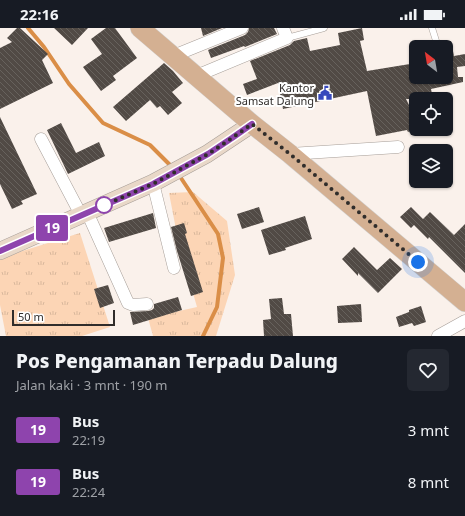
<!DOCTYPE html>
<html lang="id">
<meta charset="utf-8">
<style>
:root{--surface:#171b24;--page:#242831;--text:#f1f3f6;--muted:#9ea1a6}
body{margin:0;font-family:"Noto Sans",sans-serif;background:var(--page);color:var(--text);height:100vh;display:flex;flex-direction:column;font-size:15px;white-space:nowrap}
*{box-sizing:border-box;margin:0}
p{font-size:13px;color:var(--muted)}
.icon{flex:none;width:22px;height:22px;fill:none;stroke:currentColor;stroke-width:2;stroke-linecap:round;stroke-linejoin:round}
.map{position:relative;height:308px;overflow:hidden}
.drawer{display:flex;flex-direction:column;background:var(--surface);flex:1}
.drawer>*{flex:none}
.badge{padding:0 8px;border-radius:3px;font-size:14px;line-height:26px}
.needle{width:26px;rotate:329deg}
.tools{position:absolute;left:409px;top:12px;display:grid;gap:8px}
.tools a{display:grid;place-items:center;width:44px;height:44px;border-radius:6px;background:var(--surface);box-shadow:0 1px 3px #0004;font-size:20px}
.scale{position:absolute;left:12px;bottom:10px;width:103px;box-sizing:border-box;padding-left:4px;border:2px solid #302d2b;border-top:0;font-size:11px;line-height:14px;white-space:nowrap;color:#302d2b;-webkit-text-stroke:3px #fff;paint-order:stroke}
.you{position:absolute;width:20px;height:20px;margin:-10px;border:3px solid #fff;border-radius:50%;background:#1a73e8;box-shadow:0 0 0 6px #1a73e833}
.map>.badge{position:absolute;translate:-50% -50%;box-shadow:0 0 0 2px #fff}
.round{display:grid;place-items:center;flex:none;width:42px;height:42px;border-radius:6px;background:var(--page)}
.overview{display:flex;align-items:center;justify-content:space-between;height:68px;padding:0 16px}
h1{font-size:19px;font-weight:800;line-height:30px}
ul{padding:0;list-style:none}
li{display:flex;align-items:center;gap:12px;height:52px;padding:0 16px}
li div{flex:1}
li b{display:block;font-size:15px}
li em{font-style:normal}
li .badge{min-width:44px;font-weight:700;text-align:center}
.status{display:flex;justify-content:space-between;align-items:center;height:28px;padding:0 20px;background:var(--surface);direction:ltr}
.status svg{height:11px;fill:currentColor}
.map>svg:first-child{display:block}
</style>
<div class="status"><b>22:16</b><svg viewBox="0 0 49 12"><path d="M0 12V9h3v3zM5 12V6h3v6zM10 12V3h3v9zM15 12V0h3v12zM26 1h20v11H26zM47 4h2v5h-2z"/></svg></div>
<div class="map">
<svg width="465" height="308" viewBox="0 0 465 308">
<defs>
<pattern id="grass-tufts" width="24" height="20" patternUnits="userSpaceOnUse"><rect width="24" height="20" fill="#fcd5b5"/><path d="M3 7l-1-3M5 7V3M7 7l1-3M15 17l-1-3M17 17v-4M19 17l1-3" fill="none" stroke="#d8b79c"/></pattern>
<pattern id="building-back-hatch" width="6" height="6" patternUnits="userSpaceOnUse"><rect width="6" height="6" fill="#514a45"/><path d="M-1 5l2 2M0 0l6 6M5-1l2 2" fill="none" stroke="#67625d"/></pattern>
</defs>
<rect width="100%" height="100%" fill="#faf1eb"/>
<!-- grass -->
<path fill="url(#grass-tufts)" d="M193,164L227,193L235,247L216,308H153L148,290L197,279L179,217L169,165Z
M80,205L110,299L82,308H6L0,277V230Z"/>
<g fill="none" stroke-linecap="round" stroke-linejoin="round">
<!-- stream -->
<path stroke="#da8e47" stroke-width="4" d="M28,0L44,19L69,56L103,95L150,117L173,140
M179,147L218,206L223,230L217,279L203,308"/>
</g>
<!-- building -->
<path fill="url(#building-back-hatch)" d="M17,0H20L48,26L42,32L53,55L0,81V20L12,14L7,10Z
M54,0H88L72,17Z
M106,0H115L137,30L113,48L116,52L101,63L83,39L102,26L91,11Z
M201,0H222L203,8Z
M249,0H274L277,6L245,19L244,18L211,30L208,22L245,7L248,4Z
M362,0L364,12L360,13L367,43L416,35V49H446V13H451L454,28L465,26V38L457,39L458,49H463V54L431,61L433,71H406L416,91V100L408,104L407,102L376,108L367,63L283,81L278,55L247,67L243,56L257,51L250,33L290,17L294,13L307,10L310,23L340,17L338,5Z
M164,35L173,43L183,55L172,64L182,75L168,87L160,78L157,80L150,72L126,93L113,79Z
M0,89L37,166L21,173L23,176L12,181L0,156Z
M61,95L76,125L99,114L105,128L68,146L47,102Z
M259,179L264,194L242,201L237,186Z
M411,179L423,191L430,184L454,207L465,196V245L429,209L428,211L414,197L411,200L400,189Z
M153,185L156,200L109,214L104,200Z
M305,188L312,211L285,220L286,222L269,227L261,202Z
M184,195L187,205L185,206L203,264L191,268L177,223L171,199Z
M354,219L377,242L390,230L402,241L378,265L358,245V248L342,231Z
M108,257L114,275L100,280L94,261Z
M178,269L182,282L133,297L130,284L148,283L152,282L154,280V276Z
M282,270L284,286H291L293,308H264L263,292L271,291L269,271Z
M361,276L362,294L338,295L337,278Z
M421,278L426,294L414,298L412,295L399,299L396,289L409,284V282Z"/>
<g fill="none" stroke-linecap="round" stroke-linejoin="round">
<defs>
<path id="lane" d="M432,0L438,19
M287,10L324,0"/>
<path id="street" d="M173,28L242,0
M196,48L287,10L283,0
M41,111L81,187
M290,126L398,119
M153,155L174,240
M87,184L128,275L133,277L147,276
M438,308L465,293"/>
<path id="secondary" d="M0,223L153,155L207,126L252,96"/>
<path id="primary" d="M140,0L252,96L290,126L465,274"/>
</defs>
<!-- lane casing -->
<use href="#lane" stroke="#a69e98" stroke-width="7"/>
<!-- street casing -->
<use href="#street" stroke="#a69e98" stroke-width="13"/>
<!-- secondary casing -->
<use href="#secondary" stroke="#a69e98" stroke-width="18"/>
<!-- primary casing -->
<use href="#primary" stroke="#d1d1d0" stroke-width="20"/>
<!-- lane -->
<use href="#lane" stroke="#fff" stroke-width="6"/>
<!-- street -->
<use href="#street" stroke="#fff" stroke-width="12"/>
<!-- secondary -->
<use href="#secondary" stroke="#e9d8c8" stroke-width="17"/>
<!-- primary -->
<use href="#primary" stroke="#d4b092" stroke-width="19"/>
</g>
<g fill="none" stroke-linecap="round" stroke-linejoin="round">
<defs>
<path id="line" d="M0,223L153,156L208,126L232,110L252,96"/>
</defs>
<!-- line casing -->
<use href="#line" stroke="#fff" stroke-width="9"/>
<!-- line -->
<use href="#line" stroke="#8e44ad" stroke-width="6"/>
<!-- walk -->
<path stroke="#302d2b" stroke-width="4" stroke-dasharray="0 7.2" d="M104,177L100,179L153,156L208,126L232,110L252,96L290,126L418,234"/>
</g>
<!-- icons -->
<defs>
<symbol id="civic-bare" viewBox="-9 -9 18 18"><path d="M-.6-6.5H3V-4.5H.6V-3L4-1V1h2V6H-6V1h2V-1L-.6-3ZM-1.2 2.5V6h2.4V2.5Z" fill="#3849bc" stroke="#fff" stroke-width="2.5" paint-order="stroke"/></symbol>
</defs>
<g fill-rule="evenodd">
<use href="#civic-bare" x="315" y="55" width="20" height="20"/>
</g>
<!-- markers -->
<circle fill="#fff" stroke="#8e44ad" stroke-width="2" cx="104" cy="177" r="8"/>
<g text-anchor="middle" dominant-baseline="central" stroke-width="4" stroke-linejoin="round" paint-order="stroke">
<!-- poi labels -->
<g font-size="11" fill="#302d2b" stroke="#fff" text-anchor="end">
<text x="314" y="59">Kantor<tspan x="314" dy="13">Samsat Dalung</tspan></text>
</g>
</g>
</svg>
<div class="tools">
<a><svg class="needle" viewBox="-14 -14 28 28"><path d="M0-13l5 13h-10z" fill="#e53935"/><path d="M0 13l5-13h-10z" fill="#9ea1a6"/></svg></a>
<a><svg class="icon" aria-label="locate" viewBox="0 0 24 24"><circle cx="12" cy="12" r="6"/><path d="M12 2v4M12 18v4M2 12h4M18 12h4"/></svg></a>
<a><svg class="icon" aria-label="layers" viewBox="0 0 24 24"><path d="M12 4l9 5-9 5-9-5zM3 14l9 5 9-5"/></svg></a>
</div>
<div class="scale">50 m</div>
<div class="you" style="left:418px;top:234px"></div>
<b class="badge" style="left:52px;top:200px;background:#8e44ad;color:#fff">19</b>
</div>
<section class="drawer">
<div class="overview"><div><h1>Pos Pengamanan Terpadu Dalung</h1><p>Jalan kaki · 3 mnt · 190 m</p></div><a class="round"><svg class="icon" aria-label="heart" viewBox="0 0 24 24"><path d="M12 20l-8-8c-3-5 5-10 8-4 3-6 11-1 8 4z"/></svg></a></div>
<ul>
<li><span class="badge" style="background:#8e44ad;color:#fff">19</span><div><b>Bus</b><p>22:19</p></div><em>3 mnt</em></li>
<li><span class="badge" style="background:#8e44ad;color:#fff">19</span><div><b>Bus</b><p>22:24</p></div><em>8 mnt</em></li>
</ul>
</section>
